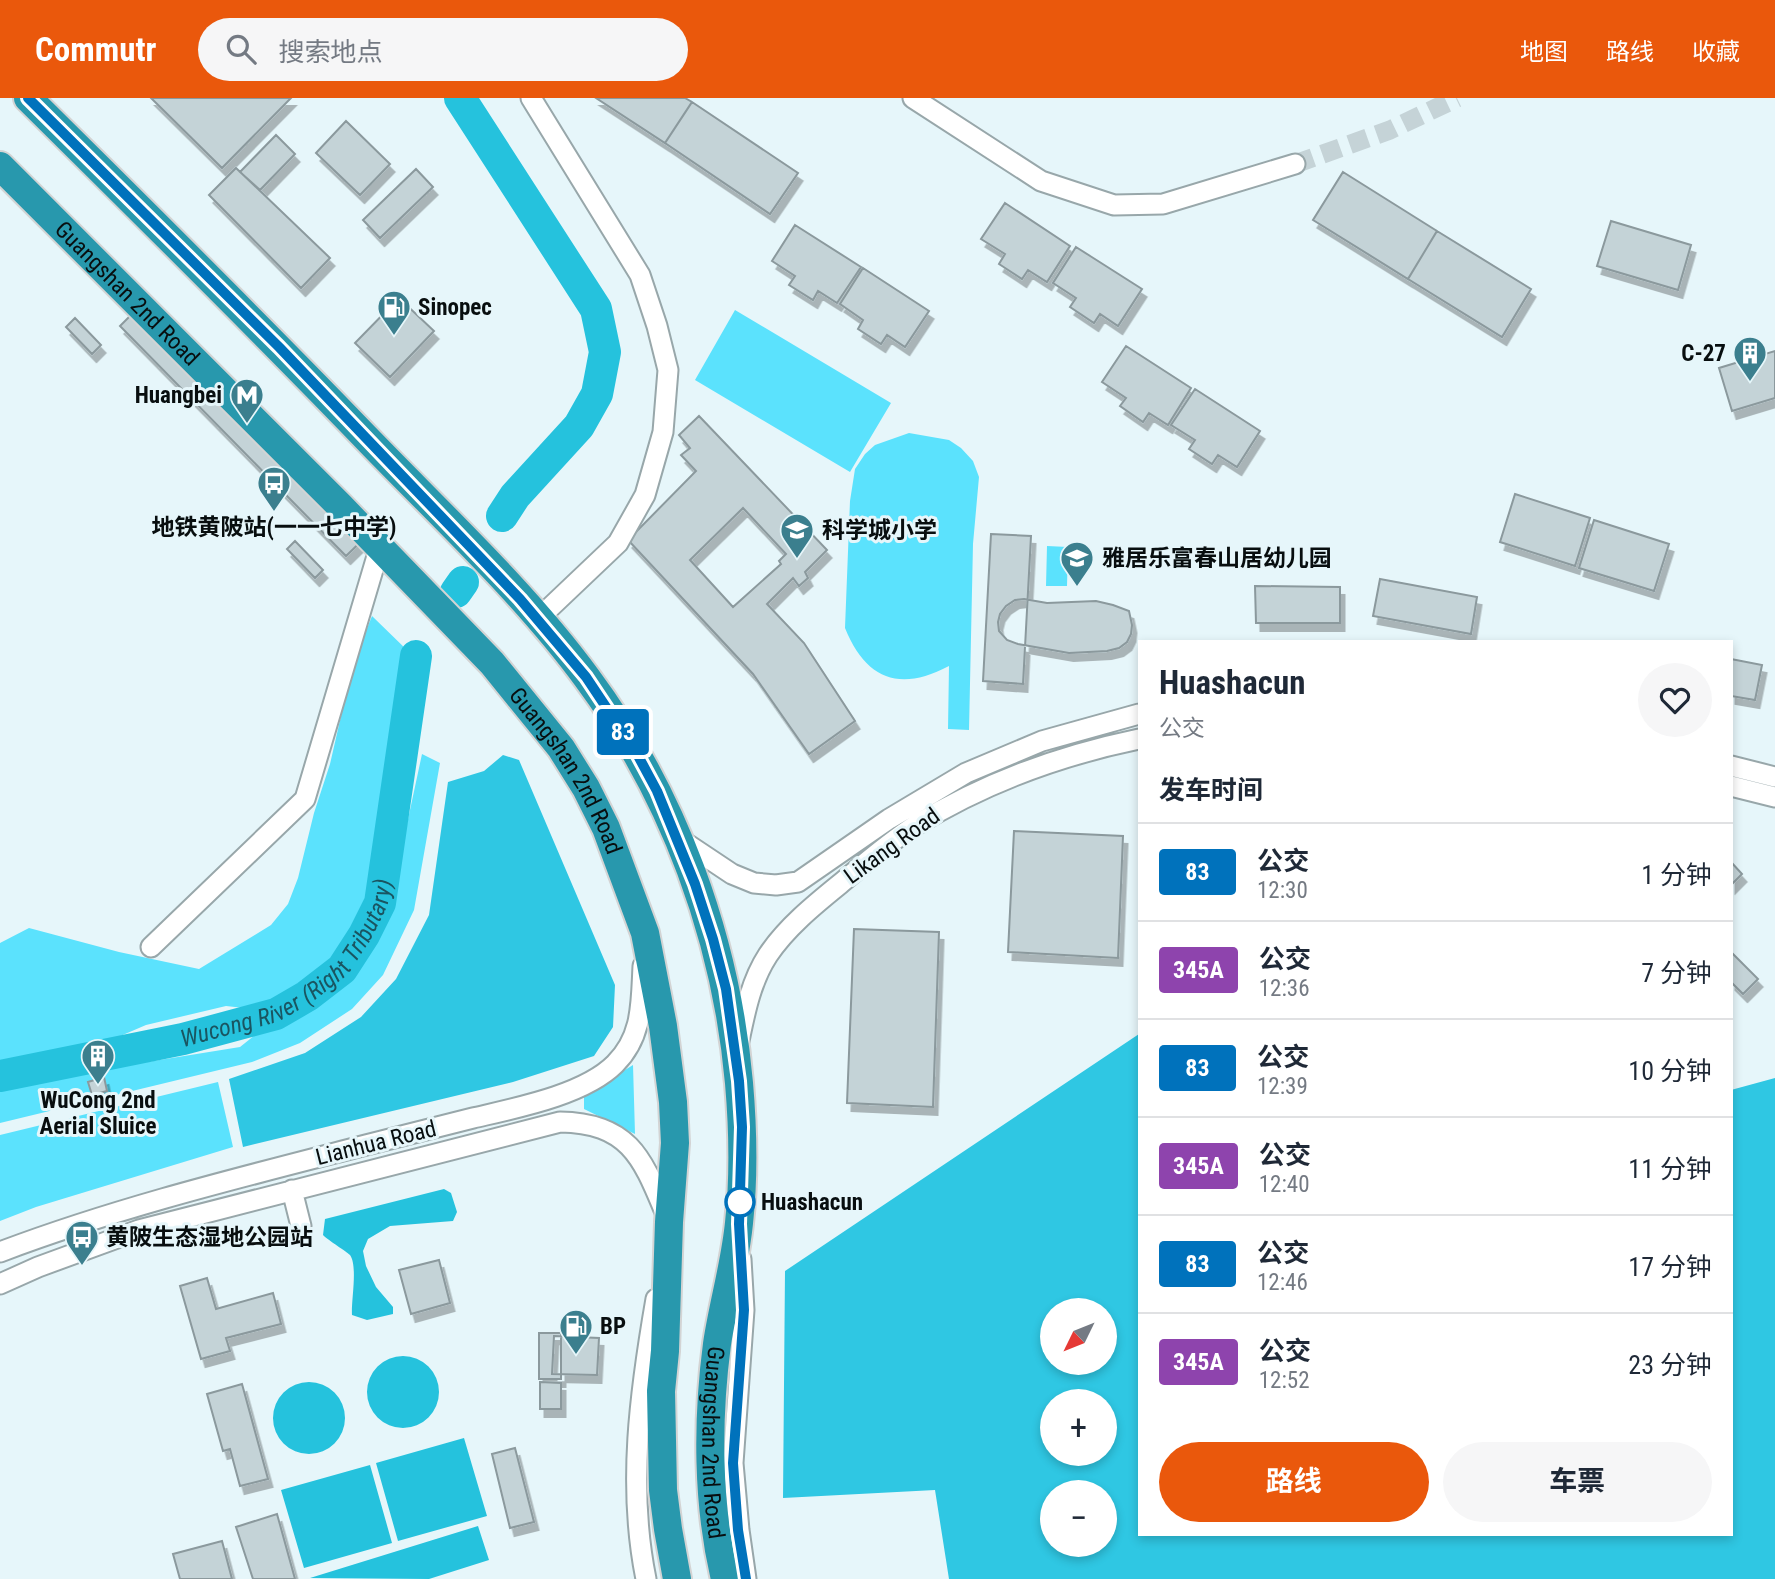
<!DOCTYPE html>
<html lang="zh">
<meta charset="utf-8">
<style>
:root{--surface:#fff;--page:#f6f6f7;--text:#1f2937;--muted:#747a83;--line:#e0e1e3;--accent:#ea580c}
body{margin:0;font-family:"Roboto Condensed","Noto Sans SC",sans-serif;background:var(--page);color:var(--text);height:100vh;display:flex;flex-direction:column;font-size:26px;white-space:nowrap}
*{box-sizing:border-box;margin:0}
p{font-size:23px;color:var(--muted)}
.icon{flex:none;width:38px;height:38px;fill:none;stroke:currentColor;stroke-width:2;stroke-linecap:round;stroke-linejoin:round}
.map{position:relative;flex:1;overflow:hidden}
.details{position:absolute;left:1138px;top:542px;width:595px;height:896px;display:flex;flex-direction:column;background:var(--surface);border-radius:0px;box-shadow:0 4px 10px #0003}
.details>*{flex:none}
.badge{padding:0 14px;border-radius:5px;font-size:24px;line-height:46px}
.needle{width:46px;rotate:227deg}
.tools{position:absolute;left:1040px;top:1200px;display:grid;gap:14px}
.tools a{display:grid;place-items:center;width:77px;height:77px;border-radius:50%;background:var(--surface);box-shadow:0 4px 10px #0003;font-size:35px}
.map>.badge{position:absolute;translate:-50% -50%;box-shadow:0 0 0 4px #fff}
h2{padding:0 21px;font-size:26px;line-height:63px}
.round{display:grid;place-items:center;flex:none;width:74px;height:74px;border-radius:37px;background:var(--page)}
.summary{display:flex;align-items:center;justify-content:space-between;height:119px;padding:0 21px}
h1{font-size:33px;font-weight:700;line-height:52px}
.button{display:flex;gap:14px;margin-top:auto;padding:14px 21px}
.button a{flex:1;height:80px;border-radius:42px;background:var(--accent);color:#fff;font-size:28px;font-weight:700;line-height:80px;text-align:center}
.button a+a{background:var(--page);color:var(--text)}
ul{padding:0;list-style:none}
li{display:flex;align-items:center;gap:21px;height:98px;padding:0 21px;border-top:2px solid var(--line)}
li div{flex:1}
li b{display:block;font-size:26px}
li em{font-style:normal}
li .badge{min-width:77px;font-weight:700;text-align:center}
header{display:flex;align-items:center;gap:42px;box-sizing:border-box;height:98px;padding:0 35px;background:var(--accent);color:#fff}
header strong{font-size:33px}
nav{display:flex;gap:38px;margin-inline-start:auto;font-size:24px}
.search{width:490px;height:63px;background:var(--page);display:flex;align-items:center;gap:18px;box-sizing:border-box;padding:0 24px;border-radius:38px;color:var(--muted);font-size:26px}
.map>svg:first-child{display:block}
</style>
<header>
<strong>Commutr</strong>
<div class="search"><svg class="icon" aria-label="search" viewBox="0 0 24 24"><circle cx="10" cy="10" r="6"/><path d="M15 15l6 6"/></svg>搜索地点</div>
<nav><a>地图</a><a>路线</a><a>收藏</a></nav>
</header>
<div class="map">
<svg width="1775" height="1481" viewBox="0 0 1775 1481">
<defs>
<filter id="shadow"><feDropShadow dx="4.5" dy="8" stdDeviation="0" flood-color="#0004"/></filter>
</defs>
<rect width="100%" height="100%" fill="#e6f6fa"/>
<!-- green -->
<path fill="#5be2fd" d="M735,212L891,305L850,374L695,282Z
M909,335L949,342L961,350L973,363L979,379L973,446L969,632L948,631L949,568C900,594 866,582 845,530L850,403L855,371L865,356L875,347Z
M1047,448L1068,449L1067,488H1046Z
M372,518L410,555L395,659L368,813L335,865L300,894L279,904L253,911L226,908L146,927L118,939L74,951L0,966V845L29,830L119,854L199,871L271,827L288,806L298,780L314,715L330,666L353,566Z
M422,656L440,665L414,812L383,877L352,911L300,945L252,964L0,1025V992L116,969L240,949L260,933L276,927L319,901L352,872L379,831L398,768Z
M633,967L635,1036L584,1011V997Z
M218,984L233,1049L36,1109L0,1123V1037Z"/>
<!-- forest -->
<path fill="#2fc7e3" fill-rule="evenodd" d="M503,657L519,662L615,887L613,929L594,958L513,984L243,1049L229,981L305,955L361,919L396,881L429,817L448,684L484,673Z
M1139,936V1437H1731V992L1775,980V1481H949L935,1392L783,1400L785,1173ZM1052,1213H1104V1265H1052ZM1052,1304H1104V1356H1052ZM1052,1395H1104V1447H1052Z"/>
<!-- water -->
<path fill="#25c2dd" d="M444,1091L451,1095L457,1114L453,1123L390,1128L368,1141L363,1153L366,1168L376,1189L393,1209V1216L367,1222L352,1217C351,1203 358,1168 350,1157C346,1153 329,1143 323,1137L325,1121Z
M367 1294a36 36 0 1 1 72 0a36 36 0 1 1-72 0Z
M273 1320a36 36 0 1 1 72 0a36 36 0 1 1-72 0Z
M464,1340L487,1418L398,1443L376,1365Z
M370,1367L392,1445L304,1470L281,1392Z
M478,1428L489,1462L429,1481L310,1480Z"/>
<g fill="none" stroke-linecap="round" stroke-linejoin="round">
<!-- river -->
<g stroke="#25c2dd" stroke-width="32">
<path d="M460,0L596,211L605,254L597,296L579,328L515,398L502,418"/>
<path d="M456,494L463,484"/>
<path id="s1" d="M0,978L183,941L276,916L307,898L342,871L364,837L380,805L416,558"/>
</g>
</g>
<!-- building -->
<path fill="#c4d3d7" stroke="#8b999d" stroke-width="2" fill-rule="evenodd" filter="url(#shadow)" d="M151,0H291L222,70Z
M596,0H685L692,4L665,45Z
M692,4L798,75L770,116L665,45Z
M346,23L390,66L360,97L316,55Z
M276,37L295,56L260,92L240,74Z
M236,70L330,160L301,190L209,97Z
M416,71L433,89L380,140L363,122Z
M1343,74L1437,133L1408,181L1313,122Z
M1005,105L1070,148L1047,184L1028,172L1022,181L999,166L1005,156L981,141Z
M1611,123L1691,147L1678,192L1597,168Z
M795,127L861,169L837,205L818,193L813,202L789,187L795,178L772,163Z
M1437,133L1531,191L1502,239L1408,181Z
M1076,149L1142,191L1118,228L1100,216L1094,225L1070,209L1076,200L1053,185Z
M863,170L929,213L905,249L887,237L881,246L858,231L863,222L840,206Z
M150,198L376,429L346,458L120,228Z
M399,200L434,233L390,279L355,245Z
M75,220L101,247L92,256L66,229Z
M1126,248L1191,290L1168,327L1149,315L1143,324L1120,308L1126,300L1102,284Z
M1775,253V300L1732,313L1719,270Z
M1195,291L1260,333L1237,369L1218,357L1212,366L1189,351L1195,342L1171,327Z
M699,318L827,452L805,474L808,480L799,488L793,480L767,506L804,545L855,623L809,656L753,576L628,442L696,373L681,357L690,350L679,337ZM743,410L786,456L779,463L781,466L733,509L690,462Z
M1515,396L1590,420L1575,468L1500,444Z
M1594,422L1669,446L1654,493L1579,470Z
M991,436L1031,438L1023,586L983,583Z
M295,443L323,472L315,480L287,451Z
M1380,481L1477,499L1471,536L1373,518Z
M1255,488L1340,489V525H1256Z
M1024,501L1047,505L1096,503L1113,507L1129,513L1132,527L1131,536L1127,544L1119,550L1107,553L1069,555L1018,546L1007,542L999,533L998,524L1000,516L1006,508L1015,502Z
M1731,561L1762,567L1755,602L1731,598Z
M1014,733L1123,738L1118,860L1008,854Z
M1731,764L1742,776L1731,787Z
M854,831L939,834L933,1009L847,1005Z
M1731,854L1758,881L1743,896L1731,884Z
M104,979L107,993L92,997L88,984Z
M439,1162L450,1205L411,1216L399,1172Z
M207,1180L216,1211L273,1195L281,1226L226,1240L230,1253L201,1261L180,1188Z
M539,1235H561V1281H539Z
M554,1238L599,1240L597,1277L552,1276Z
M540,1284L561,1285V1311H540Z
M242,1286L268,1381L240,1388L230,1351L223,1353L207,1296Z
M515,1350L534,1424L510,1430L492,1356Z
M277,1416L295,1481H253L236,1429Z
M222,1443L232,1481H180L173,1456Z"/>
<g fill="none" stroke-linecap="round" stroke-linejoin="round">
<!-- minor-tunnel -->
<path stroke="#c5d3d7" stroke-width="19" stroke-dasharray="19 10" stroke-linecap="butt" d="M1295,66L1390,32L1457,0"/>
<defs>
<path id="minor" d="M531,0L640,177L657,228L668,272L663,334L645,397L618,445L538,521
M913,0L1041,83L1114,107L1163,106L1295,66
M1731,668L1775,679
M1731,688L1775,699
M678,740L732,776L754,785L776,787L798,784L889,721L966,675L1042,643L1139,616
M151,849L305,701L380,448
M739,943C745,914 751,883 768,857C786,830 814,807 840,786C864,766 889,744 916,727C984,685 1062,657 1139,641
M292,1092L301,1128
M0,1154C119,1109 242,1079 366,1047C402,1038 437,1029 473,1020C516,1010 584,997 615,966C643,938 641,905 643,868
M741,1161L744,1212L733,1365L739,1432L746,1481
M0,1186L38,1169L139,1132L560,1024C631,1025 643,1062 667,1119
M646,1481C627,1388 640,1293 656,1201"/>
<g id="highway">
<path id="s2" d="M28,0C144,115 261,230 374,348C445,421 527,498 587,580C674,697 726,840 739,985C743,1031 744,1079 739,1125C735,1166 723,1206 717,1246C707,1322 707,1406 725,1481"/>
<path id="s3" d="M0,68L340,408L492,565L561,650L586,690L606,730L645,835L663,928L673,1004L675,1045L669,1124L665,1253L661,1293L663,1392L668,1431L677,1481"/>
</g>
</defs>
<!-- minor casing -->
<use href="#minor" stroke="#98a7aa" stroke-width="23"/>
<!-- highway casing -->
<use href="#highway" stroke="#d3d4d4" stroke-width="32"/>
<!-- minor -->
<use href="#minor" stroke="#fff" stroke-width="19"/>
<!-- highway -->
<use href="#highway" stroke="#2898ad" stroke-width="28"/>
</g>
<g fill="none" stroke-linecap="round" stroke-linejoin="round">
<defs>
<path id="line" d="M28,0L279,249L520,501L586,579L636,654L657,693L695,786L713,841L726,891L739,983L742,1029L739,1126L744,1212L733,1365L738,1432L746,1481"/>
</defs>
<!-- line casing -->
<use href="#line" stroke="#fff" stroke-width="16"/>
<!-- line -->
<use href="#line" stroke="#0072bc" stroke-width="10"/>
</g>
<!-- icons -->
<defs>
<symbol id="fuel-pin" viewBox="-11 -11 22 30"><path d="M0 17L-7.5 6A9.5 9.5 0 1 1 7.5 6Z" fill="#3b7f8e" stroke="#e6f6fa"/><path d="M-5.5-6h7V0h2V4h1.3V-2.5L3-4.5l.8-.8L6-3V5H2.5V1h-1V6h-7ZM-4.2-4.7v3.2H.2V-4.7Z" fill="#fff"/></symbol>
<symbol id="building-pin" viewBox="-11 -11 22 30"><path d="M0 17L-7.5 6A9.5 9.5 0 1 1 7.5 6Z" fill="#3b7f8e" stroke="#e6f6fa"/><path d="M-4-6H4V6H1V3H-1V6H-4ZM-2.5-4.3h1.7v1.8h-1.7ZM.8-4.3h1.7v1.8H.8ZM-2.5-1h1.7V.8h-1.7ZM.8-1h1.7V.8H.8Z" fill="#fff"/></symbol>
<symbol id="metro-pin" viewBox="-11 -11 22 30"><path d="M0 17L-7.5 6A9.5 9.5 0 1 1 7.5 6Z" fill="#3b7f8e" stroke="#e6f6fa"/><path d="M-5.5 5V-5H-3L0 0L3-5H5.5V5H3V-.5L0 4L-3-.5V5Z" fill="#fff"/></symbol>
<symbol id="bus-pin" viewBox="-11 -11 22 30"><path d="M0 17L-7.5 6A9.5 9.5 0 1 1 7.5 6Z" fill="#3b7f8e" stroke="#e6f6fa"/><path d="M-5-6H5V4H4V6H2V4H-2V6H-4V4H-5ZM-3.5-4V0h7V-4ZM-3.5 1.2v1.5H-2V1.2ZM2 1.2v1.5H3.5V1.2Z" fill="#fff"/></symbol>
<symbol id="school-pin" viewBox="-11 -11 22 30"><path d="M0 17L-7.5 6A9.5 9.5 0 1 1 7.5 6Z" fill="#3b7f8e" stroke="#e6f6fa"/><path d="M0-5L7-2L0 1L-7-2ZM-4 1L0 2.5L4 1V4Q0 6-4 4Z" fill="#fff"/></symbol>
</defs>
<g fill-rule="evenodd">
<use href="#fuel-pin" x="375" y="190" width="38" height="52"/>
<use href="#building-pin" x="1731" y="236" width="38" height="52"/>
<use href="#metro-pin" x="228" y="278" width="38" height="52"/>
<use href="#bus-pin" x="255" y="366" width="38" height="52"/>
<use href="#school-pin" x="778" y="413" width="38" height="52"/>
<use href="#school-pin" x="1058" y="441" width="38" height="52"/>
<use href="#building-pin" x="79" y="939" width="38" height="52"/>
<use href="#bus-pin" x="63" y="1120" width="38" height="52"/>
<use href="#fuel-pin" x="557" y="1209" width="38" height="52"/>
</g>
<!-- markers -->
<circle fill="#fff" stroke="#0072bc" stroke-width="3.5" cx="740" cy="1104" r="14"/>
<g text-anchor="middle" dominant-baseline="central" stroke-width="6" stroke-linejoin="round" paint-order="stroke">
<!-- street labels -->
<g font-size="23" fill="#080e0f" stroke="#e6f6fa">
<text stroke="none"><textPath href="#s3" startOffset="180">Guangshan 2nd Road</textPath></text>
<text stroke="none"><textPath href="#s3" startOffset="831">Guangshan 2nd Road</textPath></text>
<text transform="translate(892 748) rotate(-36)">Likang Road</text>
<text transform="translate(376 1045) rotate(-14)">Lianhua Road</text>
<text stroke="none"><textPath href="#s2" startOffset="1606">Guangshan 2nd Road</textPath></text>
</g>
<!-- poi labels -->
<g font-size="23" font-weight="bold" fill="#080e0f" stroke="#e6f6fa" text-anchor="start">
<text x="418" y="209">Sinopec</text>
<text x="1726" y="255" text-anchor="end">C-27</text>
<text x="222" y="297" text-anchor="end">Huangbei</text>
<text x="274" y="429" text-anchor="middle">地铁黄陂站(一一七中学)</text>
<text x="822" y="432">科学城小学</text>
<text x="1102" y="460">雅居乐富春山居幼儿园</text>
<text x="98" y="1002" text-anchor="middle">WuCong 2nd<tspan x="98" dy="26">Aerial Sluice</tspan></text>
<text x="106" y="1139">黄陂生态湿地公园站</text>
<text x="600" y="1228">BP</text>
</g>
<!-- stop labels -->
<g font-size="23" font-weight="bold" fill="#080e0f" stroke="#e6f6fa" text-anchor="start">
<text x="761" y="1104">Huashacun</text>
</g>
<!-- water labels -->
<g font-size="24" font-style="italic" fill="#1a5561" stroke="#e6f6fa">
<text stroke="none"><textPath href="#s1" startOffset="324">Wucong River (Right Tributary)</textPath></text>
</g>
</g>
</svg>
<div class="tools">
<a><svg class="needle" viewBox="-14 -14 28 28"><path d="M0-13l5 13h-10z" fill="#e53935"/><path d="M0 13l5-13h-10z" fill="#747a83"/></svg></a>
<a>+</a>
<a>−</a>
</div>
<b class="badge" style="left:623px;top:634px;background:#0072bc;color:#fff">83</b>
<section class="details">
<div class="summary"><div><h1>Huashacun</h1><p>公交</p></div><a class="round"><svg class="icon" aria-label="heart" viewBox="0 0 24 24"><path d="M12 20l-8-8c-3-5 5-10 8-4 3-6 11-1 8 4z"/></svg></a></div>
<h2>发车时间</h2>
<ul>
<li><span class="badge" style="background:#0072bc;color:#fff">83</span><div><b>公交</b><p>12:30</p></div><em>1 分钟</em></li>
<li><span class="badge" style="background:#8e44ad;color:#fff">345A</span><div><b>公交</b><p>12:36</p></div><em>7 分钟</em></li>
<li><span class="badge" style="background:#0072bc;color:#fff">83</span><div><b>公交</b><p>12:39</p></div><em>10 分钟</em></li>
<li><span class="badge" style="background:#8e44ad;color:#fff">345A</span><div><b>公交</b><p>12:40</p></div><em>11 分钟</em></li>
<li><span class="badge" style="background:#0072bc;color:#fff">83</span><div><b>公交</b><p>12:46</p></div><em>17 分钟</em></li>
<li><span class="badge" style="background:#8e44ad;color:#fff">345A</span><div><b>公交</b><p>12:52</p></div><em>23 分钟</em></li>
</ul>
<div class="button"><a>路线</a><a>车票</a></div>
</section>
</div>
